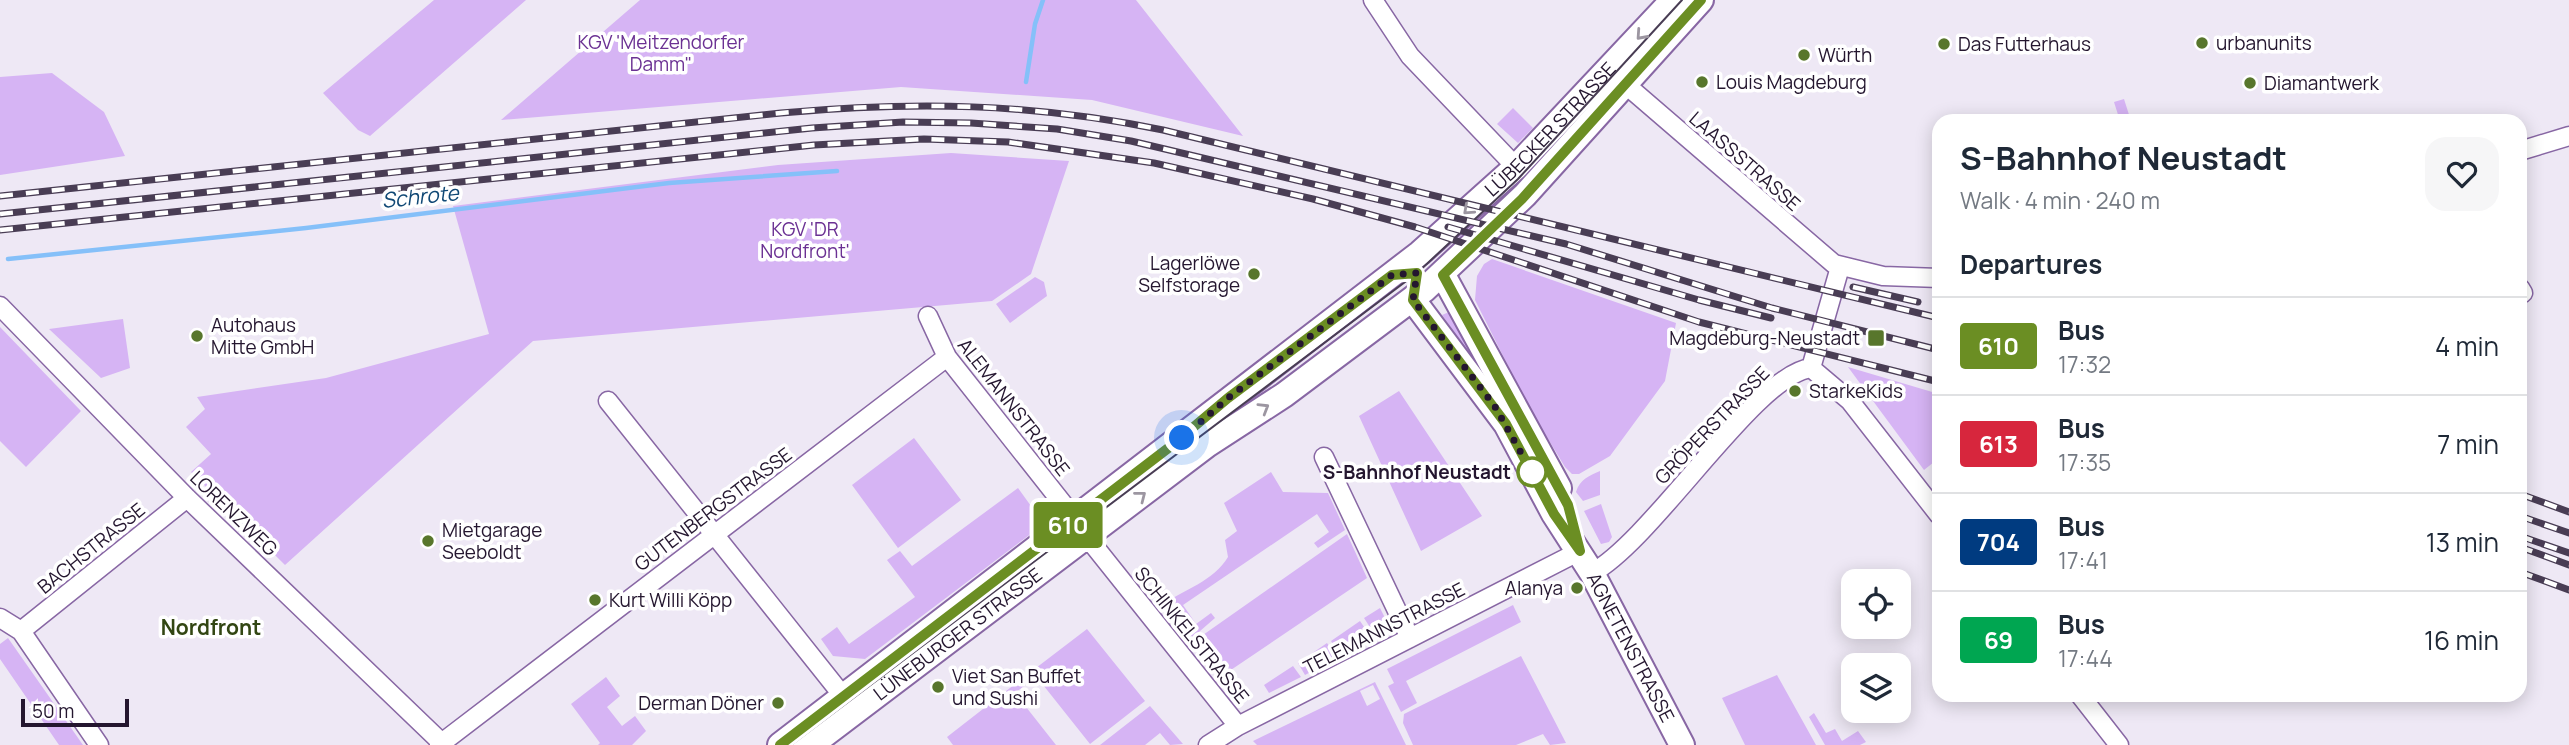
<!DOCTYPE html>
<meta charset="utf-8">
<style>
:root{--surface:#fff;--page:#f6f6f7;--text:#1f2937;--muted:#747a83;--line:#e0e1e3}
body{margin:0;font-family:Manrope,sans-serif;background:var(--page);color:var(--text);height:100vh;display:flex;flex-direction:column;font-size:26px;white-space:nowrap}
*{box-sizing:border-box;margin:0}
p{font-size:23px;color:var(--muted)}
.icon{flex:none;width:38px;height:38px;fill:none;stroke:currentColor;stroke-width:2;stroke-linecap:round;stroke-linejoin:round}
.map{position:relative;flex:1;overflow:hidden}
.panel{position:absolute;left:1932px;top:114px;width:595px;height:588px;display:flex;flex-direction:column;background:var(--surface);border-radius:21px;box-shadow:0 4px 18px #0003}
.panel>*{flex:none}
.badge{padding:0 14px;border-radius:5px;font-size:24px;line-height:46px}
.fabs{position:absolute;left:1841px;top:569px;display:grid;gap:14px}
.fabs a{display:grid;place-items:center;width:70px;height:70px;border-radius:14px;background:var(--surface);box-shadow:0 4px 18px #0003;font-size:35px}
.scale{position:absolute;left:21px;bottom:18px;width:108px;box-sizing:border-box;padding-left:7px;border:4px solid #24162f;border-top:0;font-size:19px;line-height:24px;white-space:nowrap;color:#24162f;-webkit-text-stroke:5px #fff;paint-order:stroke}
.you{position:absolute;width:35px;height:35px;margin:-18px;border:5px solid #fff;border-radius:50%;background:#1a73e8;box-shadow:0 0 0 10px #1a73e833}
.map>.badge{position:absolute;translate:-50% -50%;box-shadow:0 0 0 4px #fff}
h2{padding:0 28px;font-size:26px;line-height:63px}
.round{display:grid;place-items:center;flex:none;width:74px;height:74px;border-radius:21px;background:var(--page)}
.summary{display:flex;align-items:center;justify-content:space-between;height:119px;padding:0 28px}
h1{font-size:33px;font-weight:700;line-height:52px}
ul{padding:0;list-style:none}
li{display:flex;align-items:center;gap:21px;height:98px;padding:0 28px;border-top:2px solid var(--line)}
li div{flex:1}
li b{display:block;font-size:26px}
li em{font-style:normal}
li .badge{min-width:77px;font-weight:700;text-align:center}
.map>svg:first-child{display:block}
</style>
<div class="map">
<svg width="2569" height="745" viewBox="0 0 2569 745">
<rect width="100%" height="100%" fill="#eee8f5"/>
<!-- green -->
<path fill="#d6b4f4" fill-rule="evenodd" d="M434,0H526L370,136L358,130L323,93Z
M640,0H1136L1243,136L1092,100L901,87L501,120Z
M52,73L104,112L125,156L0,175V77Z
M2124,99L2131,121H2120L2114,102Z
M1513,108L1533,128L1518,143L1497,124Z
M951,153L1069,161L1031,274L992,301L533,341L285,565L191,472L211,454L186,427L205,409L197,397L326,378L489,334L453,206L778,165Z
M1492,259L1676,323L1665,381L1610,456L1579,474H1572L1565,467L1528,406L1475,300L1477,276L1484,264Z
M1035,277L1044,282L1047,296L1010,323L996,304Z
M1454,310L1476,355L1472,358L1442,315Z
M123,319L130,368L101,378L49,329Z
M0,327L81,411L26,467L0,441Z
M1848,367L1939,394V458L1924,470Z
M1399,391L1482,516L1421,551L1359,416Z
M914,438L961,500L898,548L852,485Z
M1600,471V495L1583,501L1576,492C1580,479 1589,476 1600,471Z
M1271,472L1283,492L1328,493L1345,530L1318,548L1314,543L1329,532L1317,514L1183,605L1196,624L1211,613L1215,618L1192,638H1186L1162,605C1183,590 1214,581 1228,557L1225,540L1237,531L1224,503Z
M1018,488L1044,524L865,659L833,656L821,639L837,627L849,644L915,597L887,560L900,551L912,566Z
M1601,504L1612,537L1609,542L1601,544L1584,511Z
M1347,534L1367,578L1219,678L1193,642Z
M1513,605L1521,622L1406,681L1417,703L1401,712L1388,686L1394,683L1387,669Z
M1380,608L1391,630L1377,638L1364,618Z
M1360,621L1373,640L1341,656L1331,641Z
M1087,629L1145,701L1090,744L1032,671Z
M8,638L83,745H59L0,659V644Z
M1327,643L1337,658L1305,675L1298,663Z
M1521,656L1566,743L1550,745L1543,734L1516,745H1413L1403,723L1404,714Z
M1293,666L1301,677L1269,693L1264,685Z
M1028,674L1033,679L1015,693L1056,745H953L947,737Z
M1777,675L1816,745H1745L1722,698Z
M606,677L620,696L607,707L622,726L635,716L646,731L632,745H598L600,743L571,704Z
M1375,682L1406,745H1257L1253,741ZM1373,685L1380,699L1367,706L1360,691Z
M1150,706L1183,744L1170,745L1160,733L1145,745H1100Z
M1814,713L1826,733L1835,729L1842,741L1858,731L1866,742L1860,745H1825L1809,717Z"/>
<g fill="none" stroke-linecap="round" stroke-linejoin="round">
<!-- stream -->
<path stroke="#85c0f9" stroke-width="4.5" d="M1026,82L1035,24L1043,0
M8,259L306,228L669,183L837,171"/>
<defs>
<path id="street" d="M1373,0L1410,56L1516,167
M1625,84L1834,264L1883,276L1939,278
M2520,151L2569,136
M2520,288L2523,293
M0,306L187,498L444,745
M928,316L947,357L1075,519
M1811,368L1850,401L1939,515
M1811,368L1840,267
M608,401L843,696
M1324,457L1410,638
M1087,537L1238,726
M1592,573C1655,538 1755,375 1811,368
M0,618L21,631L99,745
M21,631L187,498
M2080,695L2119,745
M439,745L947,357
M1208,745L1238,726L1580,551"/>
<g id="secondary">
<path d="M1443,275L1559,488"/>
<path id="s1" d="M1413,300L1506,424L1554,514L1592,573L1682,745"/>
<path id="s2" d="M780,745L1420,253L1516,167L1673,0"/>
<path id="s3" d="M811,745L1207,445L1284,395L1424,290L1525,195L1701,0"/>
</g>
</defs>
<!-- street casing -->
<use href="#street" stroke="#8867a4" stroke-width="21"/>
<!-- secondary casing -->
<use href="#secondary" stroke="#8867a4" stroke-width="28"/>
<!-- street -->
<use href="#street" stroke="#fff" stroke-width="18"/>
<!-- secondary -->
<use href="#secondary" stroke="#fff" stroke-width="24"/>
<!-- tram -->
<path stroke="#493d54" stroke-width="2" d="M791,745L1417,273L1518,179L1682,0"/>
<defs>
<path id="rail" d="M0,196L781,113C916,101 1030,103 1163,130L1939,318
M0,214L812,128L903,122L971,123L1057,129L1131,141L1566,244L1772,308L1939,350
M1448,227L1699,300L1771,318
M0,230L814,145L924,139L1008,142L1154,163L1313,199L1415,227L1699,322L1939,382
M1853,287L1918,302
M2520,494L2569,512
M2520,516L2569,533
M2520,536L2569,553
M2520,547L2569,565
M2520,572L2569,590"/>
</defs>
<!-- rail casing -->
<use href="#rail" stroke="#493d54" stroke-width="7"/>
<!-- rail -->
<use href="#rail" stroke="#fff" stroke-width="4.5" stroke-dasharray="13" stroke-linecap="butt"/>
</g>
<!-- one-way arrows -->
<defs><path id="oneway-chevron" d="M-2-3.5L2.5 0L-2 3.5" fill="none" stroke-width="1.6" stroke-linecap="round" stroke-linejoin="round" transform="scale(1.75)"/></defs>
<g stroke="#9c96a1">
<use href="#oneway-chevron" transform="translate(1641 35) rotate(132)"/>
<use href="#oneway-chevron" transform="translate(1468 210) rotate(138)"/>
<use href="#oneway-chevron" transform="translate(1264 408) rotate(-31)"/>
<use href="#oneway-chevron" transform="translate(1141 496) rotate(-38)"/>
</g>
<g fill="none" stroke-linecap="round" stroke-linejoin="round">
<defs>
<path id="line" d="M780,745L1171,446L1228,398L1392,275L1417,273L1413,300L1506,424L1554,514L1580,551L1568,505L1443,275L1522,199L1701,0"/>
</defs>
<!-- line casing -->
<use href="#line" stroke="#fff" stroke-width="16"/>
<!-- line -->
<use href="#line" stroke="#6b8e23" stroke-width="10"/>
<!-- walk -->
<path stroke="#24162f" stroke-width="7" stroke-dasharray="0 12.6" d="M1182,438L1228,398L1392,275L1417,273L1413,300L1494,405L1532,472"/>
</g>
<!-- markers -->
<g fill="#58762c" stroke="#fff" stroke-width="2.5">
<circle cx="2202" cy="43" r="7"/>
<circle cx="1944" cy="44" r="7"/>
<circle cx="1804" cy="55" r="7"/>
<circle cx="1702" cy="82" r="7"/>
<circle cx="2250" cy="83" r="7"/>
<circle cx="1254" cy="274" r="7"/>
<circle cx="197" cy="336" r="7"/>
<rect x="1867" y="329" width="18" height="18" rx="3.5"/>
<circle cx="1795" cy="391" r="7"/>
<circle cx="428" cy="541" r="7"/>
<circle cx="1577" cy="588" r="7"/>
<circle cx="595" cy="600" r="7"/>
<circle cx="938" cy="687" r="7"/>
<circle cx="778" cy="703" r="7"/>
</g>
<circle fill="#fff" stroke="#6b8e23" stroke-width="3.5" cx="1532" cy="472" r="14"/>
<g text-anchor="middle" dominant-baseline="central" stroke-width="7" stroke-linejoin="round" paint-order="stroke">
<!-- park labels -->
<g font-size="19" fill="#6b3193" stroke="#fff">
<text x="661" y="42">KGV 'Meitzendorfer<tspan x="661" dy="22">Damm"</tspan></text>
<text x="805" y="229">KGV 'DR<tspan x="805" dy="22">Nordfront'</tspan></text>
</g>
<!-- poi labels -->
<g font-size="19" fill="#24162f" stroke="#fff" text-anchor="start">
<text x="2216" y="43">urbanunits</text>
<text x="1958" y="44">Das Futterhaus</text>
<text x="1818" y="55">Würth</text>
<text x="1716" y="82">Louis Magdeburg</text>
<text x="2264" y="83">Diamantwerk</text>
<text x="1240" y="263" text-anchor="end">Lagerlöwe<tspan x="1240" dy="22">Selfstorage</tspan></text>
<text x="211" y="325">Autohaus<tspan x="211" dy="22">Mitte GmbH</tspan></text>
<text x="1860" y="338" text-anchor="end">Magdeburg-Neustadt</text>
<text x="1809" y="391">StarkeKids</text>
<text x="442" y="530">Mietgarage<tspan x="442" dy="22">Seeboldt</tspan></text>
<text x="1563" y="588" text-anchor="end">Alanya</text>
<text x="609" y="600">Kurt Willi Köpp</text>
<text x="952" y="676">Viet San Buffet<tspan x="952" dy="22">und Sushi</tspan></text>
<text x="764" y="703" text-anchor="end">Derman Döner</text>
</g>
<!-- street labels -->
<g font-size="19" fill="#24162f" stroke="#fff">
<text stroke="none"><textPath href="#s2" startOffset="987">LÜBECKER STRASSE</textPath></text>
<text transform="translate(1745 161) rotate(41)">LAASSSTRASSE</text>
<text transform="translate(1014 407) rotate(52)">ALEMANNSTRASSE</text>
<text transform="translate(1712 425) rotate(-46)">GRÖPERSTRASSE</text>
<text transform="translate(713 509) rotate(-37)">GUTENBERGSTRASSE</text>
<text transform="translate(234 513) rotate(44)">LORENZWEG</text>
<text transform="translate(91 548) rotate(-39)">BACHSTRASSE</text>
<text transform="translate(1384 628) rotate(-27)">TELEMANNSTRASSE</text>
<text stroke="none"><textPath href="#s3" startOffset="184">LÜNEBURGER STRASSE</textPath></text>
<text transform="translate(1192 635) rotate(51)">SCHINKELSTRASSE</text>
<text stroke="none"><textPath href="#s1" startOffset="411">AGNETENSTRASSE</textPath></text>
</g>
<!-- stop labels -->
<g font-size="19" font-weight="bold" fill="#24162f" stroke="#fff" text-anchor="end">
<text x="1511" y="472">S-Bahnhof Neustadt</text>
</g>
<!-- water labels -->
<g font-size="21" font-style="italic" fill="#104875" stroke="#fff">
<text transform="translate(420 196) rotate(-6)">Schrote</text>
</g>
<!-- neighbourhood labels -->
<g font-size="21" font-weight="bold" fill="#324613" stroke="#fff">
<text x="211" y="627">Nordfront</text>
</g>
</g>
</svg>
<div class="fabs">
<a><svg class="icon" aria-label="locate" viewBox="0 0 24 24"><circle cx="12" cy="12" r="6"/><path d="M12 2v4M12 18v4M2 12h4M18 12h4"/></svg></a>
<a><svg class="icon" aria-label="layers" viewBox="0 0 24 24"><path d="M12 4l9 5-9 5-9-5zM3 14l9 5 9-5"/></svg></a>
</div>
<div class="scale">50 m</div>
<div class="you" style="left:1182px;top:438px"></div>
<b class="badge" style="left:1068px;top:525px;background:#6b8e23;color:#fff">610</b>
<section class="panel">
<div class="summary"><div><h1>S-Bahnhof Neustadt</h1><p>Walk · 4 min · 240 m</p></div><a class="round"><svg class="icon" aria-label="heart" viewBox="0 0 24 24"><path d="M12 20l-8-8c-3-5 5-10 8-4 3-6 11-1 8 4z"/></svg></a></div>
<h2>Departures</h2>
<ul>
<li><span class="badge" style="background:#6b8e23;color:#fff">610</span><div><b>Bus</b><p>17:32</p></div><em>4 min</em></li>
<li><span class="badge" style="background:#d7263d;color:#fff">613</span><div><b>Bus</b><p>17:35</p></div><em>7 min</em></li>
<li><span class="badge" style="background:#003b80;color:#fff">704</span><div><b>Bus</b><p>17:41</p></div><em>13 min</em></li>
<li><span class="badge" style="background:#00a651;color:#fff">69</span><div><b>Bus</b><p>17:44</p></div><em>16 min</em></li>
</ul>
</section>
</div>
